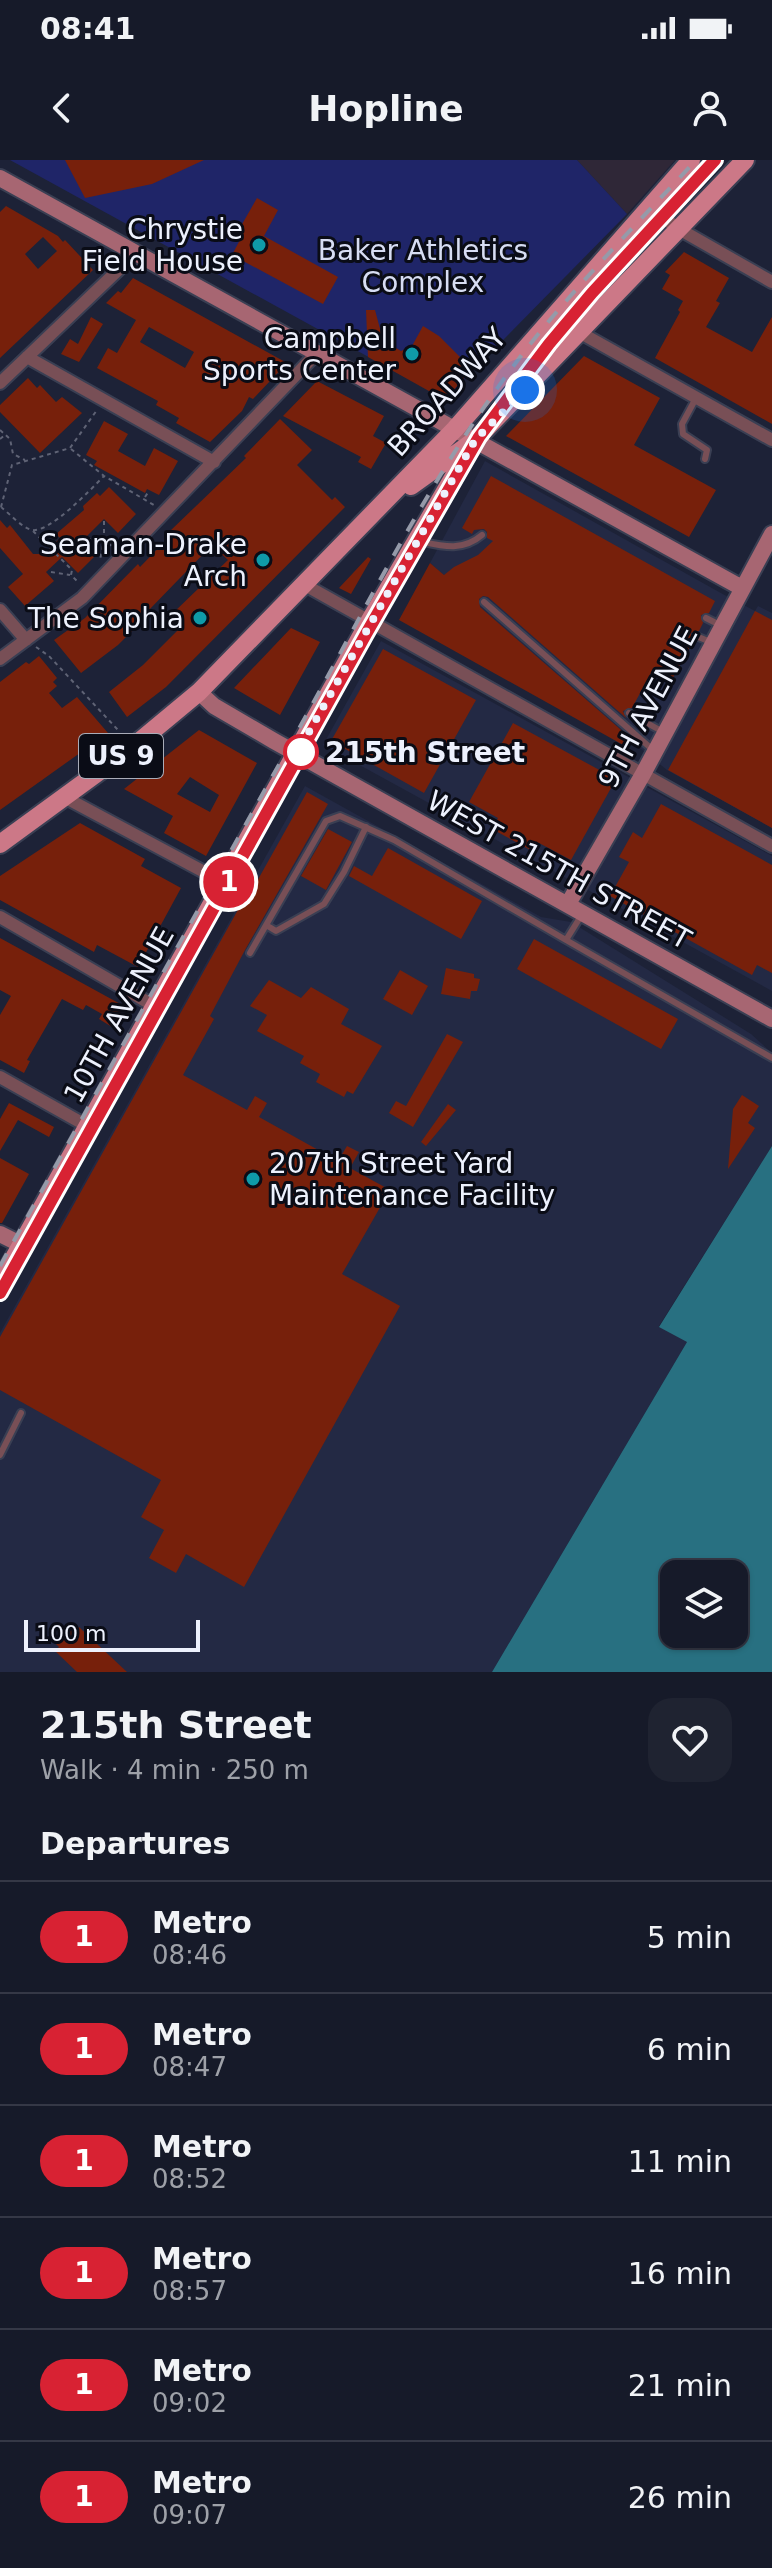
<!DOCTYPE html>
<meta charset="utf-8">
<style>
:root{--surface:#161a29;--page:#1f2331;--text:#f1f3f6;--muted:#9ea1a8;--line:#353846}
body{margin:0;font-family:"DejaVu Sans",sans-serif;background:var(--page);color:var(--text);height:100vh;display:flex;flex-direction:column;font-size:30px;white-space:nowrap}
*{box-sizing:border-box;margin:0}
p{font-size:26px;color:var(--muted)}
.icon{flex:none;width:44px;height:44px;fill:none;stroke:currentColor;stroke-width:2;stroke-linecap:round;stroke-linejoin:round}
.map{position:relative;height:1512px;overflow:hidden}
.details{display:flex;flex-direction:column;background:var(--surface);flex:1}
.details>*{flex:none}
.badge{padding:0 16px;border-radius:26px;font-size:28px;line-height:52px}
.fabs{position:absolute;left:660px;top:1400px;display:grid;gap:16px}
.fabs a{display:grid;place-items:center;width:88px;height:88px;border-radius:16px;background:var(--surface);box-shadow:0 2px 6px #0004,0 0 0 2px var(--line);font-size:40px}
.scale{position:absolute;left:24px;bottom:20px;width:176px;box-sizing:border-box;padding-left:8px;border:4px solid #edf1fd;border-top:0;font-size:22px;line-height:28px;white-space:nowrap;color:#edf1fd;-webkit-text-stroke:6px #0a0c16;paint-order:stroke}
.you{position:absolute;width:40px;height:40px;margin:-20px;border:6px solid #fff;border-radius:50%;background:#1a73e8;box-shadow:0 0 0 12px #1a73e833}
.map>.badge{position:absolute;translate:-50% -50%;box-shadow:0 0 0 4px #fff}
h2{padding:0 40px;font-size:30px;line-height:72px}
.round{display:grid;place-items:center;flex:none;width:84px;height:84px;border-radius:24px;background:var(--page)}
.head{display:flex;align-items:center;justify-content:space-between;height:136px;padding:0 40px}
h1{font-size:38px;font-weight:700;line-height:60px}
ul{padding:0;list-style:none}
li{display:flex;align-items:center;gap:24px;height:112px;padding:0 40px;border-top:2px solid var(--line)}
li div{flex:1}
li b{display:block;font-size:30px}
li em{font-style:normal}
li .badge{min-width:88px;font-weight:700;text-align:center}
.status{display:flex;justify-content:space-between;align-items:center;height:56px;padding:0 40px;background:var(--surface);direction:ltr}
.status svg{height:22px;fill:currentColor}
header{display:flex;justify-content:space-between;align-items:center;height:104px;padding:0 40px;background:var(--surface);font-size:36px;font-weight:700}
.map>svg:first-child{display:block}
</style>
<div class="status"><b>08:41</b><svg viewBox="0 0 49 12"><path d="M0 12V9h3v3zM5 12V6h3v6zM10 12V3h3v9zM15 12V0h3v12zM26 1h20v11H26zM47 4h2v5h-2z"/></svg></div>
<header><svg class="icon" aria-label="back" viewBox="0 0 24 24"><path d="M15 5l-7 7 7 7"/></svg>Hopline<svg class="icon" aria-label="person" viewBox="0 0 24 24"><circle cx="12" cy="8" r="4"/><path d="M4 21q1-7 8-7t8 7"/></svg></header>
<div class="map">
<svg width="772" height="1512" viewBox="0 0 772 1512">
<rect width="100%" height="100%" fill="#1d2237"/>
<!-- built -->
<path fill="#232944" d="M485,301L719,432L755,451L758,446L772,453V668L667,610L629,579L430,403Z
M381,481L772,696V831L323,585Z
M305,626L541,757L571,762L751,874L772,893V986L659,1166L687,1182L492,1512H0V1173Z"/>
<!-- medical -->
<path fill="#2f2737" d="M577,0H675L627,54Z"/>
<!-- green -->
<path fill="#1f2568" d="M10,0H577L627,54L445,239Z"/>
<!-- water -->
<path fill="#287081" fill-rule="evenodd" d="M772,986V1512H492L687,1182L659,1167ZM674,1414H734V1474H674Z"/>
<!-- building -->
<path fill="#77200b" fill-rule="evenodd" d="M65,0H204L152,24L85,38Z
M257,38L278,50L264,76L338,117L323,144L232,95L242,76L237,73Z
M6,46L58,76L63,82L65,80L93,110L0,198V52ZM43,77L57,91L38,109L25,94Z
M684,92L729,118L716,141L720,143L706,167L752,192L772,157V264L655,198L680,152L678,150L683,141L662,129L670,115L665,112Z
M133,118L287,203L253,239L249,237L242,251L210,282L176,263L179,258L156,245L158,241L97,208L108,188L117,193L136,160L106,143L118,131L121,133ZM149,167L194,192L185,208L140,182Z
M366,150H375L383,180L401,191L412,186L423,166L439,176L472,209L445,240L368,197Z
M91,157L103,164L79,202L61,194L70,179L78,184Z
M584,196L660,238L634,285L716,330L689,377L506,276Z
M28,218L37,228L40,225L56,242L62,237L82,253L40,293L0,252V245Z
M317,221L384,256L373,276L386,283L371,309L358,302L361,297L283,256Z
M280,259L312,290L297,305L332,340L335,337L345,347L166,527L127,557L109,532L143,505L183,465L172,454L228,400L212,385L148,451L150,453L118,485L81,513L54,480L85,458L138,404L140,407L171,375L169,372L246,298L244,296Z
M104,261L128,274L118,291L145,306L154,288L178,301L159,335L147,329L145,333L94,305L97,301L86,295Z
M491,316L715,441L709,453L701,455L703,463L699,471L691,473L693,481L670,523L651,513L632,548L623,551L626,558L488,437L483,436L479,439L480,447L620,569L629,579L625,586L399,460L430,403L444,415L454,407L478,395L493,381L487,378V372L484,369L474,370L472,374L462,368Z
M109,327L136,354L118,373L104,359L82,381L96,395L78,413L62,397L46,412L54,421L25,446L8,427L23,414L0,388V360L7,368L10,365L33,394H44L60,378L56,374L84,350L83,346L97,333L100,336Z
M368,397L371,399L351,434L339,428Z
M755,451L772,460V668L668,610Z
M291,468L320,482L280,555L234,528Z
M383,489L476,540L424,633L331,581Z
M39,496L57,518L53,522L57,526L49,533L62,548L77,537L108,573L0,650V522L26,502L29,504Z
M513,563L616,619L571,700L539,683L534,692L492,669L498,658L469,642Z
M199,570L257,603L206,696L164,673L173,656L124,629ZM190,617L219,635L210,652L177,634Z
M307,632L328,644L245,790L210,856L214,859L183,915L247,950L255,936L267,943L259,957L338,1001L347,986L359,992L350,1008L390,1030L342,1114L400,1146L244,1427L186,1394L176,1413L149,1398L164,1370L141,1357L161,1320L0,1230V1177L254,721L256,723Z
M661,644L772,705V813L757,805L752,815L610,736L629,702L619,697L633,672L642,678Z
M80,663L145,699L141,706L181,728L138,807L97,785L94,792L0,740V716Z
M328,669L352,682L326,730L301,716Z
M388,688L482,741L461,779L349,716L354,706L372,716Z
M0,778L124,846L112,867L99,859L102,854L86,845L83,850L62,839L27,900L30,901L24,913L0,900V855L11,836L0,830Z
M534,779L678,859L661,889L517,809Z
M446,808L474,814V818L480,819L477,831H471L470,839L441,834Z
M400,810L428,826L412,855L383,839Z
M269,820L301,838L311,827L349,849L341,864L382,886L353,934L347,931L344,937L316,922L320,914L300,903L304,896L257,871L267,855L250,846Z
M447,874L463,882L413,967L389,953L396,941L406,946Z
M742,935L759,946L748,963L755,968L728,1009L733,949Z
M9,943L54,967L49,977L18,960L0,991V959Z
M448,944L456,950L426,986L421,982Z
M0,998L29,1014L2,1063H0Z
M71,1466L76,1471L79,1467L127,1512H77L55,1491L59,1487L55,1483Z"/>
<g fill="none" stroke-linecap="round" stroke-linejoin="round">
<defs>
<path id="lane" d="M696,238L682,264L683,274L707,290L705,299
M418,381C442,386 462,392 482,375
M484,442L653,590
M706,458L722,466
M696,476L713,483
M629,553L665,573
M266,765L276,771L324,744L344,712L366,667
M566,780L772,898
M250,793L326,661L340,656L394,680L566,780L581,756
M0,1295L21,1253"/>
<path id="street" d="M648,47L679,69L772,122
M579,172L772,280
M27,197L214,302
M0,223L135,94
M305,425L772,686
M0,450L26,480
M0,499L82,438L316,194
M66,638L223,722
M0,757L156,847
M0,917L89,967"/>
<path id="secondary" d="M0,18L742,428
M199,532L214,546L274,581L772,859
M568,744L643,614L772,374
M0,1074L22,1085"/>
<path id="primary" d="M411,326L475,280L745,0
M0,684L134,586L199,532L455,269L691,0
M0,1123L369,462L475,280"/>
</defs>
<!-- lane casing -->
<use href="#lane" stroke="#3a3f53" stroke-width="10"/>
<!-- street casing -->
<use href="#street" stroke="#3a3f53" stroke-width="16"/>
<!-- secondary casing -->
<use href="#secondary" stroke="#3a3f53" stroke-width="20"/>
<!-- primary casing -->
<use href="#primary" stroke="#3a3f53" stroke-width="22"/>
<!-- path -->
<path stroke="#5f6375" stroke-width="2" stroke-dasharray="4 4" stroke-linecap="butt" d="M0,270L10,279L13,294L25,300
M0,279L6,274
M71,289L104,316L154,345
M145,337L149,331
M1,347L12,305L70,288L97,250
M1,347C10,354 22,368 32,370C50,373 91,329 104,316
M104,361V379L113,387
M33,371L72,410L71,415L77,421
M87,379H104L100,400
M51,412L70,415
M36,487L49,496L118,570"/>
<!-- lane -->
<use href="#lane" stroke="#784f56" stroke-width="6"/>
<!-- street -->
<use href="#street" stroke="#784f56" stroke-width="12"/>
<!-- secondary -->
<use href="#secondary" stroke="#a76672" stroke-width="16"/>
<!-- primary -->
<use href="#primary" stroke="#cc7887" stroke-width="18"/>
<!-- rail -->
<path stroke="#959aa9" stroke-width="4" stroke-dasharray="14 14" stroke-linecap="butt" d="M0,1106C100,926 201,745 301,565C371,439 436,306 524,192C577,124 638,63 696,0
M0,1133L366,474L479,277L549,184L592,133L715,0"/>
</g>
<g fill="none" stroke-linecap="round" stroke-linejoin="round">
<defs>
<path id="line" d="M0,1133L366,474L479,277L549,184L592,133L715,0"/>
</defs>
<!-- line casing -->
<use href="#line" stroke="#fff" stroke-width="18"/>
<!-- line -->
<use href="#line" stroke="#d82233" stroke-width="12"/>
<!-- walk -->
<path stroke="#edf1fd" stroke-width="8" stroke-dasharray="0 14.4" d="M301,592L297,593L475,280L525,230"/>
</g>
<!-- markers -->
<g fill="#0f9aa8" stroke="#0a0c16" stroke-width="3">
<circle cx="259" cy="85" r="8"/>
<circle cx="412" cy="194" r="8"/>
<circle cx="263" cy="400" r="8"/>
<circle cx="200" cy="458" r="8"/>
<circle cx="253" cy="1019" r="8"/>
</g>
<circle fill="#fff" stroke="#d82233" stroke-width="4" cx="301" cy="592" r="16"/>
<g text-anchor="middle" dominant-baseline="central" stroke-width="6" stroke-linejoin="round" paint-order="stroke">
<!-- shield labels -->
<rect fill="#0a0c16" stroke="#a9acb8" stroke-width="2" x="79" y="574" width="84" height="44" rx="6"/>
<g font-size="26" font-weight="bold" fill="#edf1fd">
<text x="121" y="596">US 9</text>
</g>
<!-- poi labels -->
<g font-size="28" fill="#edf1fd" stroke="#0a0c16" text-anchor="end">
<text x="243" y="69">Chrystie<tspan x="243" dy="32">Field House</tspan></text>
<text x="396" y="178">Campbell<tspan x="396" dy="32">Sports Center</tspan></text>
<text x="247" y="384">Seaman-Drake<tspan x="247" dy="32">Arch</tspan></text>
<text x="184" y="458">The Sophia</text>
<text x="269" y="1003" text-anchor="start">207th Street Yard<tspan x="269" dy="32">Maintenance Facility</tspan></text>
</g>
<!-- park labels -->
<g font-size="28" fill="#d7ddf3" stroke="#0a0c16">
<text x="423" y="90">Baker Athletics<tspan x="423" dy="32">Complex</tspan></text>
</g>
<!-- street labels -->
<g font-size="28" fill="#edf1fd" stroke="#0a0c16">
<text transform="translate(447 232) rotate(-48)">BROADWAY</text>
<text transform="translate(648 547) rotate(-62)">9TH AVENUE</text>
<text transform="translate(559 710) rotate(29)">WEST 215TH STREET</text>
<text transform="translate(119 855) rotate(-61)">10TH AVENUE</text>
</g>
<!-- stop labels -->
<g font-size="28" font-weight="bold" fill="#edf1fd" stroke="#0a0c16" text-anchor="start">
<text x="325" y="592">215th Street</text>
</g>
</g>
</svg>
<div class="fabs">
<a><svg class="icon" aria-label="layers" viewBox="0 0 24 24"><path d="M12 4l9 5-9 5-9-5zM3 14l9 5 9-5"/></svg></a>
</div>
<div class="scale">100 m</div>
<div class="you" style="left:525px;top:230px"></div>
<b class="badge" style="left:229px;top:722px;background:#d82233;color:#fff">1</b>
</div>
<section class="details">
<div class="head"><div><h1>215th Street</h1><p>Walk · 4 min · 250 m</p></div><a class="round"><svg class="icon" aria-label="heart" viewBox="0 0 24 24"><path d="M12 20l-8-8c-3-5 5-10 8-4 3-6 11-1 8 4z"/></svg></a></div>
<h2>Departures</h2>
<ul>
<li><span class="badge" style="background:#d82233;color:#fff">1</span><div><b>Metro</b><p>08:46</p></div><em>5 min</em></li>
<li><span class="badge" style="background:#d82233;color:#fff">1</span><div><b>Metro</b><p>08:47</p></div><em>6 min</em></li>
<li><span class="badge" style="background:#d82233;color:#fff">1</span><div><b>Metro</b><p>08:52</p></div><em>11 min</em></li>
<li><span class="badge" style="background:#d82233;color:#fff">1</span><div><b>Metro</b><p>08:57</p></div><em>16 min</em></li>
<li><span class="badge" style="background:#d82233;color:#fff">1</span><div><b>Metro</b><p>09:02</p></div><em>21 min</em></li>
<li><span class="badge" style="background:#d82233;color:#fff">1</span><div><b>Metro</b><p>09:07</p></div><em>26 min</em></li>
</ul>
</section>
